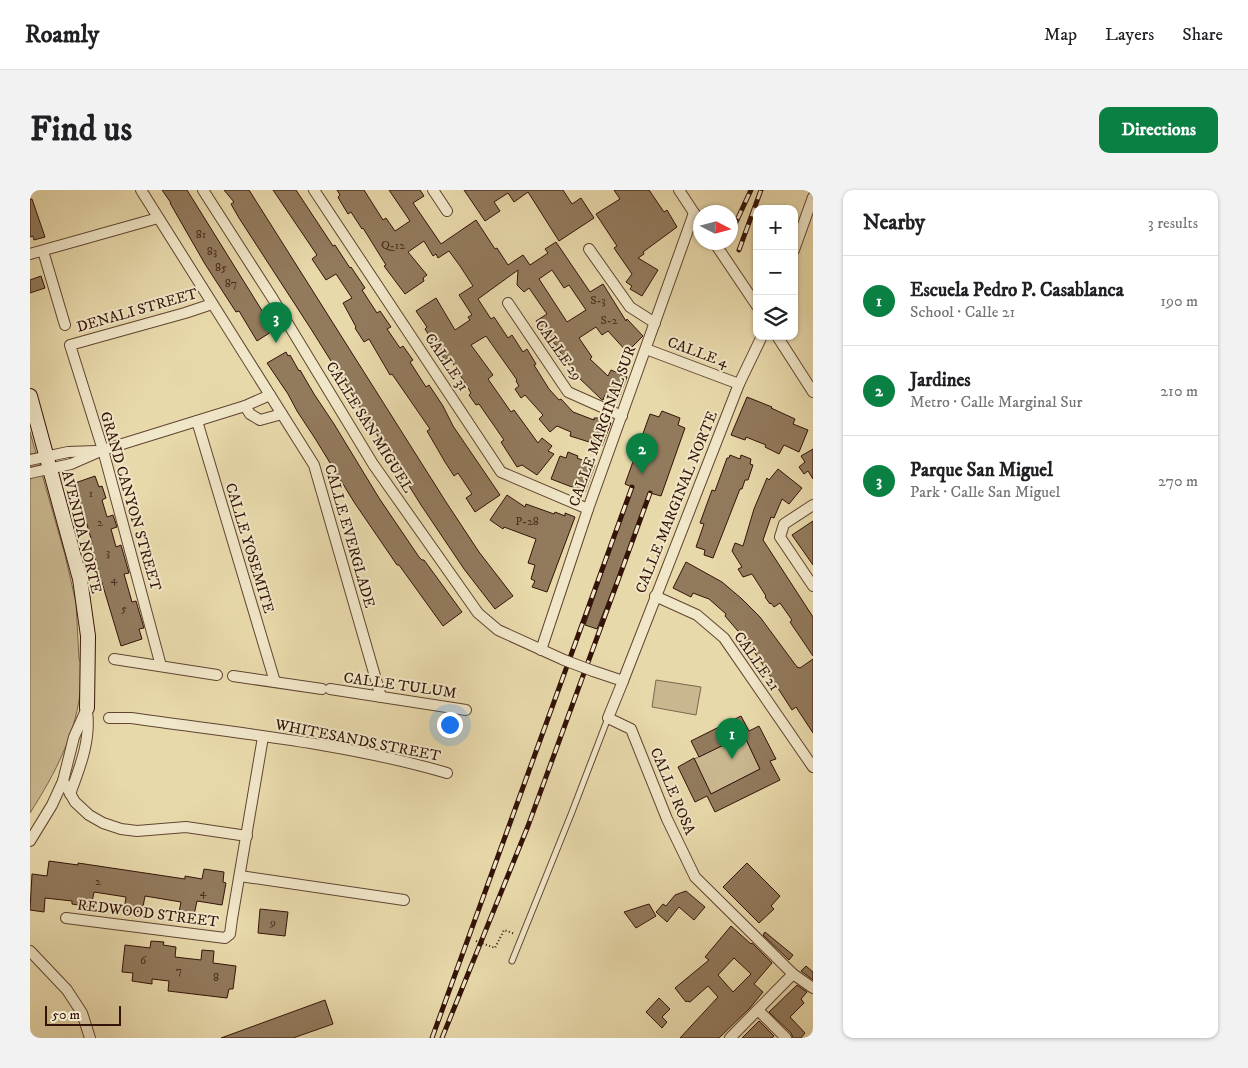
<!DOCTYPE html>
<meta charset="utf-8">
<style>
:root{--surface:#fff;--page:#f2f2f2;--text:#202124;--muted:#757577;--line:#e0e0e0;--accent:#0b8043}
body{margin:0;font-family:"IM FELL DW Pica",serif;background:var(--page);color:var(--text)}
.controls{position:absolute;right:15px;top:15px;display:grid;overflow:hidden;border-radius:10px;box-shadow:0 1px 4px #0004}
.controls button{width:45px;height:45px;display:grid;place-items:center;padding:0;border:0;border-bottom:1px solid var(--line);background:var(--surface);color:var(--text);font:25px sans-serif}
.compass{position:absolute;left:663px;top:15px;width:45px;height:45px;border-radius:50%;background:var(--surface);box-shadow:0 1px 4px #0004;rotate:96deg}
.scale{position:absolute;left:15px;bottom:12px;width:76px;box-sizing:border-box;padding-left:5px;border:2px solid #341308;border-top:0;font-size:14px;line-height:18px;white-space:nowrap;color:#341308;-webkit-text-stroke:4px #f0e6c8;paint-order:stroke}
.you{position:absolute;left:419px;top:534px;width:18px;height:18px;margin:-12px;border:4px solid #fff;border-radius:50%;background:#1a73e8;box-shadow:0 0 0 8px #1a73e833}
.badge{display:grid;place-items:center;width:32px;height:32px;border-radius:50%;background:var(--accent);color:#fff;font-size:16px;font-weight:700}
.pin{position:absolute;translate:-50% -41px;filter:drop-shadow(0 1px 2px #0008)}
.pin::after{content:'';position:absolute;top:26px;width:18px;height:15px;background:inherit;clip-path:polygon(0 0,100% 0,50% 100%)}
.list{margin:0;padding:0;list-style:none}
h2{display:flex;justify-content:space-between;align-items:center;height:65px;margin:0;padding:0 20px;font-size:21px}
h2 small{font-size:16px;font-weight:400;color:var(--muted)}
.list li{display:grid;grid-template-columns:32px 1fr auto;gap:15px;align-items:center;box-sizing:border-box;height:90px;padding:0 20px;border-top:1px solid var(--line)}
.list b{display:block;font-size:19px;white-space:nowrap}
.list p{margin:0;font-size:16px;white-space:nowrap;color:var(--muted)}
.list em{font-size:16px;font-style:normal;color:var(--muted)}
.icon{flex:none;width:28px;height:28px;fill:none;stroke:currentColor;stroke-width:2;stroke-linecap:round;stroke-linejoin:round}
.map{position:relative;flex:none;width:783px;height:848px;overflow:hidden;border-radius:10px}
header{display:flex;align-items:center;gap:30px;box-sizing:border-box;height:70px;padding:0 25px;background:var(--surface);border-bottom:1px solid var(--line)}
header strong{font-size:24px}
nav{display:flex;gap:28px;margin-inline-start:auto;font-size:18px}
.intro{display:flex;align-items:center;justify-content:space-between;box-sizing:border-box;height:120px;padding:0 30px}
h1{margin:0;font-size:35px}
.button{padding:12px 22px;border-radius:10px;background:var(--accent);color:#fff;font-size:18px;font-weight:700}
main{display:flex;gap:30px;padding:0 30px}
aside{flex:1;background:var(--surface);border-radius:10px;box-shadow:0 1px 4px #0004}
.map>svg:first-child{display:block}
.green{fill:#c9b78f;stroke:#7e654c}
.building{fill:#927a5d;stroke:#341308;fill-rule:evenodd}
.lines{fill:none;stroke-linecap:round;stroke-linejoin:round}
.lane-casing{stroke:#614431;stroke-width:7}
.street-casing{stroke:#614431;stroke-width:12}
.secondary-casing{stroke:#341308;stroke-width:16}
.path{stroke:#341308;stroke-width:2;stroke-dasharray:1 2.5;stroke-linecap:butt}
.lane{stroke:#f0e6c8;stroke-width:5}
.street{stroke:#f0e6c8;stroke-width:10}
.secondary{stroke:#f0e6c8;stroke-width:14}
.rail-casing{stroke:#341308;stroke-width:5}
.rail{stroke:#f0e6c8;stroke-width:3;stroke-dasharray:9;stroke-linecap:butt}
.street-bridge-casing{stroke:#614431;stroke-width:12;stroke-linecap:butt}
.street-bridge{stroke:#f0e6c8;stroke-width:10}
.labels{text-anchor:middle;stroke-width:4;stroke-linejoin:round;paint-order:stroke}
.number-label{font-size:12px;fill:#4c2d1d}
.street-label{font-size:15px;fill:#341308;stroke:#f0e6c8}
</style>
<header>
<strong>Roamly</strong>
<nav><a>Map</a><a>Layers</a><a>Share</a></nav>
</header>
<div class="intro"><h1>Find us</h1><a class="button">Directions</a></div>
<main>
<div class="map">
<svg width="783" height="848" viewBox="0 0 783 848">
<rect width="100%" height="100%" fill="#e8d9ab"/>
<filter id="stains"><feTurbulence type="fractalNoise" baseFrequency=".004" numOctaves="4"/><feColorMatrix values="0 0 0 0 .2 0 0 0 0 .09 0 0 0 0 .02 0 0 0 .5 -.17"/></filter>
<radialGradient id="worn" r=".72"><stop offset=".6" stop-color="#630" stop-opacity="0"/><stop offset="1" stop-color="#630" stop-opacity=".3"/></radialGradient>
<!-- green -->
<g class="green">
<path d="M0,242L35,365L46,413L49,469C54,477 52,485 51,495C47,542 25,584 0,623Z"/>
<polygon points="626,490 671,497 666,525 622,517"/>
<polygon points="714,545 730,579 681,604 664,569"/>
</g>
<!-- building -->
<g class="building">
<polygon points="132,0 157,0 244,140 227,151 209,121 206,122 175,74 140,13 141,13"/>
<polygon points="194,0 219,0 416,312 449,362 483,406 465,419 434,379 391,315 281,139 209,28 201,14 204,12"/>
<polygon points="243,0 266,0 303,56 305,55 320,78 321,77 335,98 332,100 347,123 350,121 361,137 357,139 370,158 373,156 383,170 380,172 396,197 399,195 413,216 423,236 470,305 445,322 436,308 442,304 428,283 424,286 415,272 397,241 400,239 362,184 360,185 339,149 334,152 325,138 326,137 313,113 322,108 306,84 296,90 282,69 287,65"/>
<path d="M307,0H334L353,30L356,28L365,41L380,31L359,0H390L394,6L383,13L411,54L446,30L465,59L467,58L478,75L493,65L500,75L518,63L515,59L526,52L560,102L573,94L596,131L597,129L613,146L597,162L578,141L572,145L566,137L549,148L562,167L560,169L578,186L581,180L597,187L588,210L575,205L573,210L571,209L546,185L515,140L513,142L506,131L517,124L499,98L494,102L487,95L488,80L448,109L461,129L464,127L478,148L482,145L493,162L497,159L506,174L504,175L519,199L529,210L531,209L543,222L564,230V228H569L581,233L572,256L540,246L541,242L527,236L520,242L509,229L513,225L495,205L491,208L485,199L489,196L486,191L487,190L456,146L441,155L463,185L458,189L481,222L484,220L508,253L512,248L522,256L518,261L524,264L507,285L492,275L487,277L471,252L474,250L449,214L446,215L439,205L441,203L427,180L419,167L415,170L395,139L397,137L386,121L406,108L425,140L440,130L438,127L442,125L429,105L443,96L430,76L419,61L408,68L406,64L403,66L394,51L378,62L397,85L393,88L394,91L375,104L354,76L356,75L333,38L332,39L321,22L318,24L309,9L308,7L310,5ZM522,80L534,98L539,95L556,120L537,132L509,89Z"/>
<polygon points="434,0 533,0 542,14 551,8 564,28 529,51 498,2 484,12 478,3 464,12 470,21 455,31"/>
<polygon points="584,0 619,0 634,22 637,20 647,37 613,62 614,64 608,68 628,80 612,106 600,99 602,96 596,92 602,84 584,58 587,56 566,24 590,9"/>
<polygon points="0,9 2,9 15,47 4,50 3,46 0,47"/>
<polygon points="11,86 15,98 0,103 0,90"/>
<polygon points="256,162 258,166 260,165 269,181 270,180 284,204 304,234 349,308 389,367 392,370 394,370 432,422 413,436 369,375 367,375 324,312 286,250 267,221 258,204 237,173"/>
<polygon points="717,207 742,217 741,218 765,229 763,234 778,240 769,262 754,255 749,264 735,257 736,255 716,247 715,250 701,245"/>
<polygon points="632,221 650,228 648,235 655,238 631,306 620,303 567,439 555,435 602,297 595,294 620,224 629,227"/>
<polygon points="783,259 783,289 778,281 774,284 769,277 775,272 771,266"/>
<polygon points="538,262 548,266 547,268 565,275 555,302 521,289 530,266 536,268"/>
<polygon points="700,265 710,269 711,265 721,269 720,274 723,275 718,290 715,290 712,299 710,299 683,368 674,365 675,360 666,357 674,334 670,333 682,300 685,301 697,268 699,268"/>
<polygon points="748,279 772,298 759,314 752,309 744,328 741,327 733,350 783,427 783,466 760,432 762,430 750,413 744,417 741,413 740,414 735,407 736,406 722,384 713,387 708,379 712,377 702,361 705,353 713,356 724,319 737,288 739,290"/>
<polygon points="65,286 69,297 72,296 76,308 72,310 77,327 83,325 87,337 81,339 86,357 91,355 99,383 94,384 102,412 106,411 114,438 109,439 112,449 91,456 60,353 62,352 45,293"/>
<polygon points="477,305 495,317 496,314 524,324 525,322 535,326 535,323 545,327 517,402 502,397 505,391 501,389 505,375 498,373 506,349 474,337 473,339 460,330"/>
<polygon points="783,331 783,375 762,345"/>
<polygon points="656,372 692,392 712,409 730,427 767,477 770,478 783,469 783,543 766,517 762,520 720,455 695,426 696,424 679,409 663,403 661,407 643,398"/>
<polygon points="711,526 719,541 729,536 746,569 740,571 750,590 685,622 677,606 665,612 648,577 664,568 681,604 730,579 714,545 669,567 661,551"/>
<polygon points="19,671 48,675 48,673 155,689 155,686 172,689 174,679 194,682 193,692 196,693 192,715 167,711 164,725 149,722 151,712 115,706 112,722 94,720 96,707 64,702 61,717 42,714 42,711 15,708 14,722 0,720 2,684 17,686"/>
<polygon points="717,673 750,706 741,716 744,719 729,733 693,697"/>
<polygon points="656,701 675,717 664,730 649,717 637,732 626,722 633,714 636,716 645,705"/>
<polygon points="619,714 626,726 606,738 594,722"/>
<polygon points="230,719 258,722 255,746 228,743"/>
<path d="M701,736L721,754L722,753L742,773L724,794L733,802L720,818L689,848H650L688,807L678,796L660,812L657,811L656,812L645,798L679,770L675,767ZM704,768L721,784L703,802L688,785Z"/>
<polygon points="735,742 763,765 759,770 733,745"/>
<polygon points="121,751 134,752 133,755 146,757 145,767 171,770 172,760 184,761 183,773 206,776 203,799 199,799 197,808 138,801 139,791 122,789 122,794 102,791 103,783 92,782 95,755 120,758"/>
<polygon points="776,776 783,782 783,790 771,781"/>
<polygon points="767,795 777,802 771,809 774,813 760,827 775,843 771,848 763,848 761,843 739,822"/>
<polygon points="629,808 640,819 632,827 637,832 632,838 616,822"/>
<polygon points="295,810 303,834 263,848 191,848"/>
<polygon points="729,831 744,846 742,848 712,848"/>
</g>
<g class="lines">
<defs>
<polyline id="lane" points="482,771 542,622 578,528"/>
<g id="street">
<polyline points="111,0 284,275 351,507"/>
<polyline points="173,0 243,109 343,274 448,423 468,440 534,470"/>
<polyline points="284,0 471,282 558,319"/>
<polyline points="403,0 417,21"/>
<polyline points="649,0 670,32"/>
<polyline points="684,52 727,116"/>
<polyline points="559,59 600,117 625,133"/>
<polyline points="764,60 783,7"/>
<polyline points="13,61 35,135"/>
<polyline points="0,64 128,28"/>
<polyline points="478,113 538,202 592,226"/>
<polyline points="747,146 783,202"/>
<polyline points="616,159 709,194"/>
<polyline points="215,216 220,224 230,230 252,224"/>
<polyline points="167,231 245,492"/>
<polyline points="0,270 38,262 66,261"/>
<polyline points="0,283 41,274 73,260 215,216 240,205"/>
<polyline points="783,315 754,334 750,347 783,396"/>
<polyline points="625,406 667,425 694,448 783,577"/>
<polyline points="511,460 558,319 664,23"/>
<polyline points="84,469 187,485"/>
<polyline points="131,476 73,260 40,155 155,123 182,114"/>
<polyline points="563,481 593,491 578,528 601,539 637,629 665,687 763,784 783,798"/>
<polyline points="203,486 292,499"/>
<polyline points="593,491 709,194 732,146"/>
<polyline points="300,499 436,520"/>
<path d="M79,528H101C206,543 315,553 417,583"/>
<polyline points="33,591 45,612 59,625 73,633 91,639 107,641 156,637 217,646"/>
<path d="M40,604C50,577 61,550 57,521"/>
<polyline points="0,651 22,615 33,591 44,547 57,518"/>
<polyline points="210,686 374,710"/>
<polyline points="36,728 195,748 200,744 202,729 233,547"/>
<polyline points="0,761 37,800 52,823 60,848"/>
<polyline points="728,820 756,848"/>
<polyline points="700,848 763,784"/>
</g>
<polyline id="secondary" points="0,206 50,389 58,446 57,518"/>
</defs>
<!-- lane casing -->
<use href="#lane" class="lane-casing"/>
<!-- street casing -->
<use href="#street" class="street-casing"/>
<!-- secondary casing -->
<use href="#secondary" class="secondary-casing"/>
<!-- path -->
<polyline class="path" points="446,751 465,758 474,740 485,744"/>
<!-- lane -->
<use href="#lane" class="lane"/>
<!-- street -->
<use href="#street" class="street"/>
<!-- secondary -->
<use href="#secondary" class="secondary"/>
<defs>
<g id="rail">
<polyline points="700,45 721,0"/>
<polyline points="709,60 731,0"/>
<polyline points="402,848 602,297"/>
<polyline points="412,848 498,636 620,303"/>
</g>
</defs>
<!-- rail casing -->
<use href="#rail" class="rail-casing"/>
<!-- rail -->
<use href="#rail" class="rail"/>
<defs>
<polyline id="street-bridge" points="534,470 563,481"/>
</defs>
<!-- street-bridge casing -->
<use href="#street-bridge" class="street-bridge-casing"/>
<!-- street-bridge -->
<use href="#street-bridge" class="street-bridge"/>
</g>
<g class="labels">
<!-- number labels -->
<g class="number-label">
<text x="171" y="48">81</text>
<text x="363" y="59">Q-12</text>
<text x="182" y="65">83</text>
<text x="191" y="81">85</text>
<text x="201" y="97">87</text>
<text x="568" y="114">S-3</text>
<text x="579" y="134">S-2</text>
<text x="61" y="307">1</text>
<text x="497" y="335">P-28</text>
<text x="70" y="336">2</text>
<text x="78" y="366">3</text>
<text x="84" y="393">4</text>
<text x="94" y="422">5</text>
<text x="68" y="695">2</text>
<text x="173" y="706">4</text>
<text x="243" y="736">9</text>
<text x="113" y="774">6</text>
<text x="149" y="784">7</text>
<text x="186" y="791">8</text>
</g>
<!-- street labels -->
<g class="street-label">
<text transform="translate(107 120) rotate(-16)" y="5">DENALI STREET</text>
<text transform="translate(529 160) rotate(55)" y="5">CALLE 29</text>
<text transform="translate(668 162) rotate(20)" y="5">CALLE 4</text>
<text transform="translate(417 172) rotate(56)" y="5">CALLE 31</text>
<text transform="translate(572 236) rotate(-70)" y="5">CALLE MARGINAL SUR</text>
<text transform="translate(340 237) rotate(58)" y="5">CALLE SAN MIGUEL</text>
<text transform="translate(101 311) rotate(74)" y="5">GRAND CANYON STREET</text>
<text transform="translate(646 312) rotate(-68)" y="5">CALLE MARGINAL NORTE</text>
<text transform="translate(52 342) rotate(76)" y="5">AVENIDA NORTE</text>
<text transform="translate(320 346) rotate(74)" y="5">CALLE EVERGLADE</text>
<text transform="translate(220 358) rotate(73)" y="5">CALLE YOSEMITE</text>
<text transform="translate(727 471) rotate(55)" y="5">CALLE 21</text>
<text transform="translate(370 495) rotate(8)" y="5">CALLE TULUM</text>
<text transform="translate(328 550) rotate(11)" y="5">WHITESANDS STREET</text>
<text transform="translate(643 601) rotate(67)" y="5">CALLE ROSA</text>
<text transform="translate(118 723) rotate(7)" y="5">REDWOOD STREET</text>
</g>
</g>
<rect width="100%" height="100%" filter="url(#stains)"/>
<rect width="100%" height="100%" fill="url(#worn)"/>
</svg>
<div class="controls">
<button>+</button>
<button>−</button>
<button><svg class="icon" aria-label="layers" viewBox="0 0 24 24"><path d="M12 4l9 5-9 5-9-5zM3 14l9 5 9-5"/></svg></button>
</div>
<svg class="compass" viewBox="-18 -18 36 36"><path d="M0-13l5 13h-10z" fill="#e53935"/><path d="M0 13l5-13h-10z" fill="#757577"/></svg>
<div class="scale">50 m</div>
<div class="you"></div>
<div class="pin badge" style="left:702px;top:569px">1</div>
<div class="pin badge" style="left:612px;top:284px">2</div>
<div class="pin badge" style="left:246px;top:153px">3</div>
</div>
<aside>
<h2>Nearby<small>3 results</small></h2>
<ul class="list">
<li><span class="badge">1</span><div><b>Escuela Pedro P. Casablanca</b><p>School · Calle 21</p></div><em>190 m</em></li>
<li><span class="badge">2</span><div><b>Jardines</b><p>Metro · Calle Marginal Sur</p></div><em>210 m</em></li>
<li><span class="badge">3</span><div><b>Parque San Miguel</b><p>Park · Calle San Miguel</p></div><em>270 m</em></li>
</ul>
</aside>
</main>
